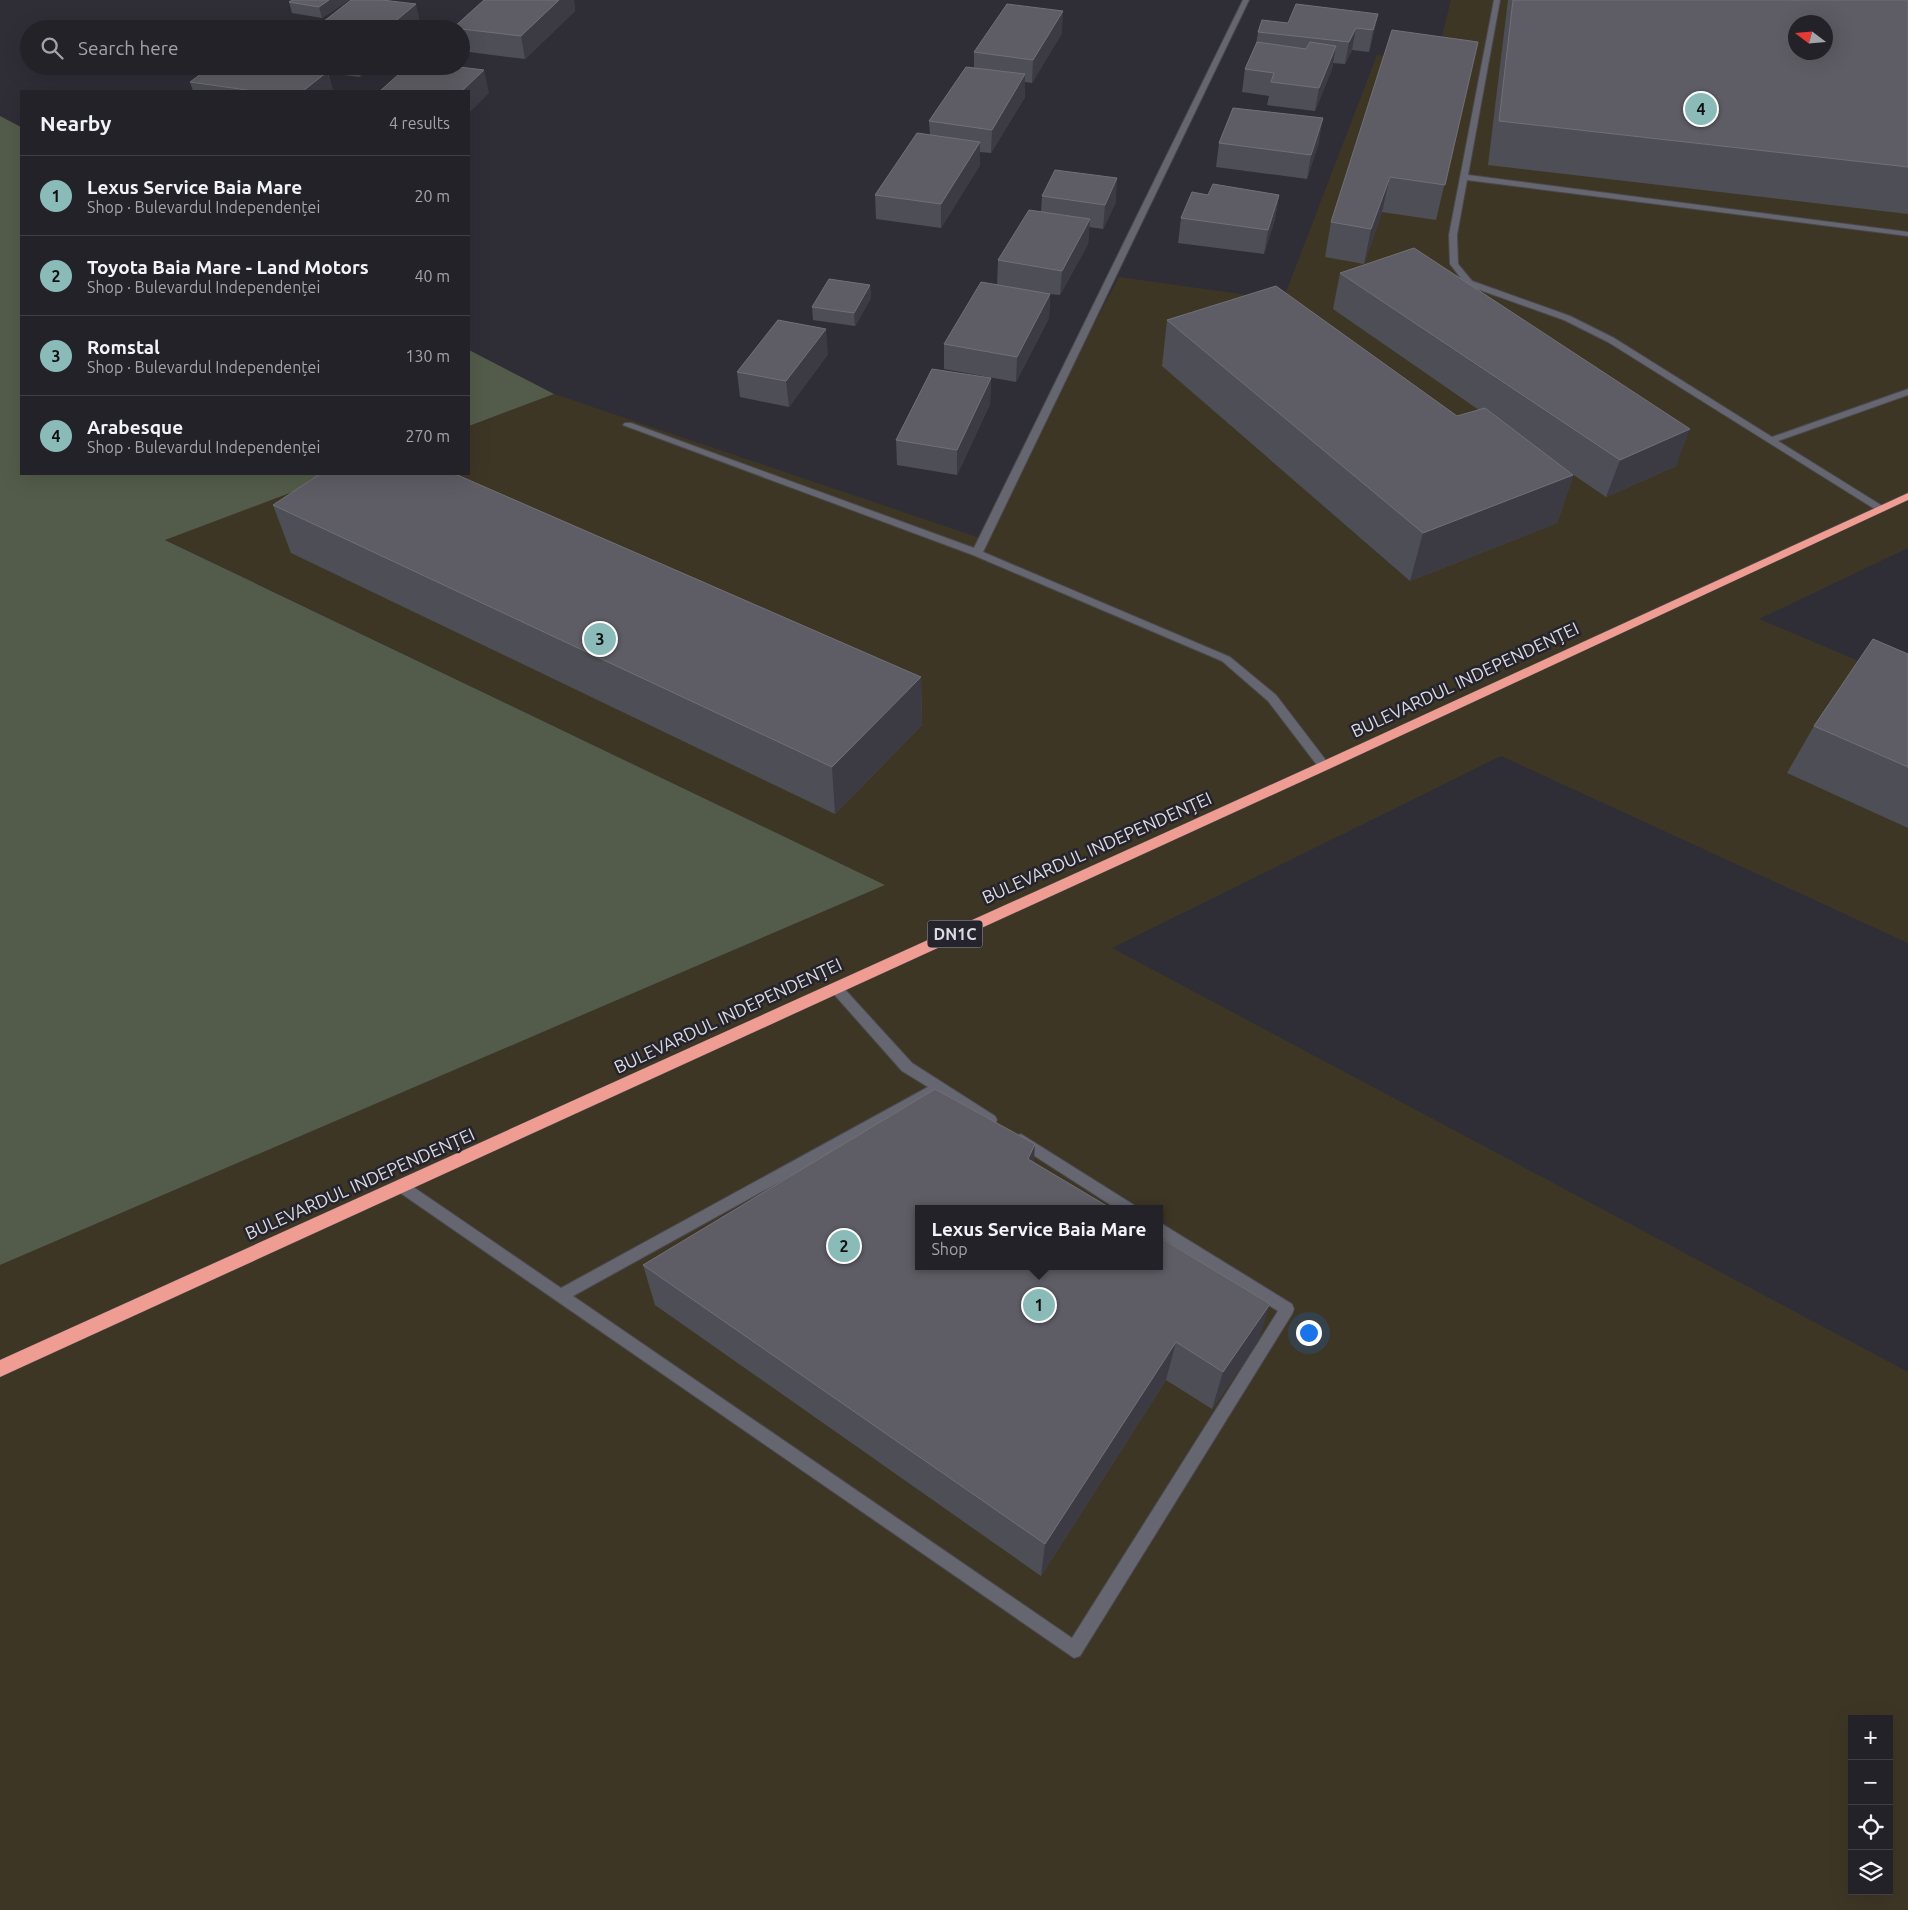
<!DOCTYPE html>
<meta charset="utf-8">
<style>
:root{--surface:#232229;--page:#2f2f35;--text:#f1f3f6;--muted:#a3a4a8;--line:#403f46;--accent:#8bbbb9}
body{margin:0;font-family:Ubuntu,sans-serif;background:var(--page);color:var(--text)}
.controls{position:absolute;right:15px;bottom:15px;display:grid;overflow:hidden;border-radius:0px;box-shadow:0 5px 20px #0002}
.controls button{width:45px;height:45px;display:grid;place-items:center;padding:0;border:0;border-bottom:1px solid var(--line);background:var(--surface);color:var(--text);font:25px sans-serif}
.compass{position:absolute;left:1788px;top:15px;width:45px;height:45px;border-radius:50%;background:var(--surface);box-shadow:0 5px 20px #0002;rotate:286deg}
.you{position:absolute;left:1308px;top:1332px;width:18px;height:18px;margin:-12px;border:4px solid #fff;border-radius:50%;background:#1a73e8;box-shadow:0 0 0 8px #1a73e833}
.badge{display:grid;place-items:center;width:32px;height:32px;border-radius:50%;background:var(--accent);color:#111;font-size:16px;font-weight:700}
.pin{position:absolute;translate:-50% -50%;border:2px solid #fff;box-shadow:0 1px 5px #0006}
.popup{position:absolute;left:915px;top:1205px;width:248px;height:65px;box-sizing:border-box;display:grid;place-content:center;border-radius:0px;background:var(--surface);filter:drop-shadow(0 1px 4px #0005);font-size:16px;white-space:nowrap;color:var(--muted)}
.popup b{font-size:19px;color:var(--text)}
.popup::after{content:'';position:absolute;left:50%;top:100%;margin-left:-10px;border:10px solid transparent;border-top-color:var(--surface)}
.list{margin:0;padding:0;list-style:none}
h2{display:flex;justify-content:space-between;align-items:center;height:65px;margin:0;padding:0 20px;font-size:21px}
h2 small{font-size:16px;font-weight:400;color:var(--muted)}
.list li{display:grid;grid-template-columns:32px 1fr auto;gap:15px;align-items:center;box-sizing:border-box;height:80px;padding:0 20px;border-top:1px solid var(--line)}
.list b{display:block;font-size:19px;white-space:nowrap}
.list p{margin:0;font-size:16px;white-space:nowrap;color:var(--muted)}
.list em{font-size:16px;font-style:normal;color:var(--muted)}
.icon{flex:none;width:28px;height:28px;fill:none;stroke:currentColor;stroke-width:2;stroke-linecap:round;stroke-linejoin:round}
.map{position:relative;flex:none;width:1908px;height:1910px;overflow:hidden}
.search{position:absolute;background:var(--surface);box-shadow:0 5px 20px #0002;left:20px;top:20px;width:450px;height:55px;display:flex;align-items:center;gap:12px;box-sizing:border-box;padding:0 18px;border-radius:28px;color:var(--muted);font-size:19px}
.panel{position:absolute;background:var(--surface);box-shadow:0 5px 20px #0002;left:20px;top:90px;width:450px;height:385px;border-radius:0px}
.map>svg:first-child{display:block}
.commercial{fill:#3e3625;fill-rule:evenodd}
.green{fill:#535c4b}
.lines{fill:none;stroke-linecap:round;stroke-linejoin:round}
.lane-casing{stroke:#4a4950;stroke-width:2}
.street-casing{stroke:#4a4950;stroke-width:2}
.highway-casing{stroke:#4a4950;stroke-width:1}
.lane{fill:#666670;fill-rule:evenodd}
.street{fill:#666670;fill-rule:evenodd}
.highway{fill:#ef9d93;fill-rule:evenodd}
.wall{fill:#4e4e56}
.shaded-wall{fill:#3c3b44}
.building{fill:#5e5d65;stroke:#717078;fill-rule:evenodd}
.labels{text-anchor:middle;stroke-width:5;stroke-linejoin:round;paint-order:stroke}
.shield{fill:#25242d;stroke:#a4a3aa;stroke-width:1}
.shield-label{font-size:16px;font-weight:bold;fill:#dadae0}
.street-label{font-size:18px;fill:#dadae0;stroke:#25242d}
</style>
<div class="map">
<svg width="1908" height="1910" viewBox="0 0 1908 1910">
<rect width="100%" height="100%" fill="#2f2e37"/>
<!-- commercial -->
<path class="commercial" d="M1451,0H1908V548L1759,619L1908,682V943L1501,756L1112,948L1908,1372V1910H0V1265L885,885L164,539L340,474H469V426L554,394L980,538L1119,277L1283,300L1377,55L1436,61ZM1796,22H1826V52H1796ZM919,1209H1159V1266H919ZM1852,1719H1889V1891H1852Z"/>
<!-- green -->
<g class="green">
<polygon points="0,116 21,127 21,474 340,474 165,540 885,885 0,1265"/>
<polygon points="469,350 554,394 469,426"/>
</g>
<g class="lines">
<defs>
<g id="lane">
<polygon points="1494,0 1500,0 1468,175 1908,232 1908,236 1467,180 1457,235 1458,264 1472,281 1570,316 1614,338 1772,437 1908,389 1908,395 1778,441 1884,507 1884,511 1878,511 1608,342 1564,320 1466,285 1450,264 1449,235"/>
<polygon points="836,983 840,984 912,1063 995,1116 997,1120 995,1124 990,1126 985,1124 939,1094 573,1296 1072,1638 1278,1311 1159,1236 1159,1222 1292,1304 1294,1309 1292,1314 1080,1656 1074,1658 396,1190 394,1186 396,1182 401,1180 406,1182 561,1288 928,1087 902,1071 832,992 830,988 832,984"/>
<polygon points="1021,1134 1134,1205 1136,1209 1117,1209 1016,1144 1014,1140 1016,1136"/>
</g>
<polygon id="street" points="1243,0 1249,0 983,552 1230,657 1276,695 1328,763 1330,766 1324,770 1320,769 1268,701 1222,661 973,555 623,425 625,423 631,423 974,548"/>
<polygon id="highway" points="1908,493 1908,500 1329,769 0,1377 0,1360 1319,763"/>
</defs>
<!-- lane casing -->
<use href="#lane" class="lane-casing"/>
<!-- street casing -->
<use href="#street" class="street-casing"/>
<!-- highway casing -->
<use href="#highway" class="highway-casing"/>
<!-- lane -->
<use href="#lane" class="lane"/>
<!-- street -->
<use href="#street" class="street"/>
<!-- highway -->
<use href="#highway" class="highway"/>
</g>
<!-- wall -->
<g class="wall">
<polygon points="292,0 349,0 322,18 292,13 289,2"/>
<polygon points="484,0 574,0 575,11 525,59 461,51 461,29 453,28"/>
<polygon points="1508,0 1908,0 1908,214 1488,165"/>
<polygon points="1378,14 1373,36 1369,52 1352,50 1345,64 1333,63 1332,69 1315,111 1267,105 1269,96 1242,92 1245,69 1256,44 1258,32 1288,23"/>
<polygon points="1062,33 1032,83 1025,82 1025,97 991,153 980,152 980,165 941,228 876,219 875,195 930,135 929,121 974,68 974,52"/>
<polygon points="1478,42 1436,220 1382,212 1364,264 1325,257 1331,222"/>
<polygon points="298,66 374,66 360,77 328,73 333,91 193,91 190,82 298,68"/>
<polygon points="1319,142 1307,179 1216,167 1219,143"/>
<polygon points="1208,195 1279,195 1275,219 1264,254 1178,243 1181,218"/>
<polygon points="1042,196 1116,202 1103,229 1089,227 1088,244 1060,295 1050,294 1049,318 1016,382 944,369 944,344 997,285 998,260 1041,212"/>
<polygon points="1340,273 1676,466 1606,497 1562,467 1573,475 1557,523 1410,581 1162,366 1167,320 1457,416 1479,410 1333,309"/>
<polygon points="870,285 871,298 855,326 813,320 812,307"/>
<polygon points="828,354 789,407 740,397 737,372"/>
<polygon points="991,378 990,404 957,475 897,465 896,440"/>
<polygon points="273,505 921,677 922,725 835,814 291,553"/>
<polygon points="1908,654 1908,828 1787,773 1814,726"/>
<polygon points="1034,1162 1258,1342 1212,1409 1166,1380 1041,1576 655,1305 643,1265"/>
</g>
<!-- shaded-wall -->
<g class="shaded-wall">
<polygon points="329,0 349,0 322,18 319,7"/>
<polygon points="559,0 574,0 575,11 525,59 521,36"/>
<polygon points="416,4 421,26 418,29 386,29"/>
<polygon points="1063,11 1062,33 1032,83 1033,60"/>
<polygon points="1378,14 1373,36 1369,52 1373,30"/>
<polygon points="1356,28 1352,50 1345,64 1349,42"/>
<polygon points="1336,46 1332,69 1315,111 1319,88"/>
<polygon points="357,66 374,66 360,77"/>
<polygon points="484,70 489,93 469,113 469,91 462,91"/>
<polygon points="327,72 333,91 303,91"/>
<polygon points="1025,74 1025,97 991,153 992,130"/>
<polygon points="1323,118 1319,142 1307,179 1311,155"/>
<polygon points="980,142 980,165 941,228 941,204"/>
<polygon points="1390,177 1382,212 1364,264 1371,229"/>
<polygon points="1117,178 1116,202 1103,229 1105,205"/>
<polygon points="1279,195 1275,219 1264,254 1268,230"/>
<polygon points="1090,219 1088,244 1060,295 1062,271"/>
<polygon points="870,285 871,298 855,326 854,313"/>
<polygon points="1050,294 1049,318 1016,382 1017,357"/>
<polygon points="826,329 828,354 789,407 786,381"/>
<polygon points="991,378 990,404 957,475 957,450"/>
<polygon points="1690,429 1676,466 1606,497 1620,460"/>
<polygon points="1573,475 1557,523 1410,581 1423,533"/>
<polygon points="921,677 922,725 835,814 832,767"/>
<polygon points="1035,1144 1032,1187 1028,1159"/>
<polygon points="1270,1304 1258,1342 1212,1409 1223,1372"/>
<polygon points="1176,1342 1166,1380 1041,1576 1045,1544"/>
</g>
<!-- building -->
<g class="building">
<polygon points="292,0 329,0 319,7 289,2"/>
<polygon points="351,0 382,0 416,4 386,29 314,29"/>
<polygon points="484,0 559,0 521,36 453,28"/>
<path d="M1513,0H1908V167L1499,121ZM1796,22H1826V52H1796Z"/>
<polygon points="1007,4 1063,11 1033,60 974,52"/>
<polygon points="1296,4 1378,14 1373,30 1356,28 1349,42 1258,32 1262,20 1288,23"/>
<polygon points="1392,30 1478,42 1445,185 1390,177 1371,229 1331,222"/>
<polygon points="1257,42 1306,49 1310,42 1336,46 1319,88 1271,82 1274,73 1245,69"/>
<polygon points="212,66 286,66 327,72 303,91 254,91 190,82"/>
<polygon points="408,66 451,66 484,70 462,91 380,91"/>
<polygon points="966,67 1025,74 992,130 929,121"/>
<polygon points="1233,108 1323,118 1311,155 1219,143"/>
<polygon points="917,133 980,142 941,204 875,195"/>
<polygon points="1055,170 1117,178 1105,205 1042,196"/>
<polygon points="1213,184 1279,195 1268,230 1181,218 1192,192 1208,195"/>
<polygon points="1029,210 1090,219 1062,271 998,260"/>
<polygon points="1414,248 1690,429 1620,460 1340,273"/>
<polygon points="829,279 870,285 854,313 812,307"/>
<polygon points="981,282 1050,294 1017,357 944,344"/>
<polygon points="1276,286 1457,416 1485,408 1573,475 1423,533 1167,320"/>
<polygon points="778,320 826,329 786,381 737,372"/>
<polygon points="932,369 991,378 957,450 896,440"/>
<polygon points="320,474 455,474 921,677 832,767 273,505"/>
<polygon points="1873,639 1908,654 1908,767 1814,726"/>
<polygon points="935,1089 1035,1144 1028,1159 1112,1209 919,1209 919,1266 1159,1266 1159,1237 1270,1304 1223,1372 1176,1342 1045,1544 643,1265"/>
</g>
<g class="labels">
<!-- shield labels -->
<rect class="shield" x="927.5" y="920.5" width="55" height="27" rx="4"/>
<g class="shield-label">
<text x="955" y="940">DN1C</text>
</g>
<!-- street labels -->
<g class="street-label">
<text transform="translate(1465 680) rotate(-25)" y="6">BULEVARDUL INDEPENDENȚEI</text>
<text transform="translate(1097 848) rotate(-24)" y="6">BULEVARDUL INDEPENDENȚEI</text>
<text transform="translate(728 1016) rotate(-25)" y="6">BULEVARDUL INDEPENDENȚEI</text>
<text transform="translate(360 1184) rotate(-24)" y="6">BULEVARDUL INDEPENDENȚEI</text>
</g>
</g>
</svg>
<div class="controls">
<button>+</button>
<button>−</button>
<button><svg class="icon" aria-label="locate" viewBox="0 0 24 24"><circle cx="12" cy="12" r="6"/><path d="M12 2v4M12 18v4M2 12h4M18 12h4"/></svg></button>
<button><svg class="icon" aria-label="layers" viewBox="0 0 24 24"><path d="M12 4l9 5-9 5-9-5zM3 14l9 5 9-5"/></svg></button>
</div>
<svg class="compass" viewBox="-18 -18 36 36"><path d="M0-13l5 13h-10z" fill="#e53935"/><path d="M0 13l5-13h-10z" fill="#a3a4a8"/></svg>
<div class="you"></div>
<div class="pin badge" style="left:1039px;top:1305px">1</div>
<div class="popup"><b>Lexus Service Baia Mare</b>Shop</div>
<div class="pin badge" style="left:844px;top:1246px">2</div>
<div class="pin badge" style="left:600px;top:639px">3</div>
<div class="pin badge" style="left:1701px;top:109px">4</div>
<div class="search"><svg class="icon" aria-label="search" viewBox="0 0 24 24"><circle cx="10" cy="10" r="6"/><path d="M15 15l6 6"/></svg>Search here</div>
<section class="panel">
<h2>Nearby<small>4 results</small></h2>
<ul class="list">
<li><span class="badge">1</span><div><b>Lexus Service Baia Mare</b><p>Shop · Bulevardul Independenței</p></div><em>20 m</em></li>
<li><span class="badge">2</span><div><b>Toyota Baia Mare - Land Motors</b><p>Shop · Bulevardul Independenței</p></div><em>40 m</em></li>
<li><span class="badge">3</span><div><b>Romstal</b><p>Shop · Bulevardul Independenței</p></div><em>130 m</em></li>
<li><span class="badge">4</span><div><b>Arabesque</b><p>Shop · Bulevardul Independenței</p></div><em>270 m</em></li>
</ul>
</section>
</div>
